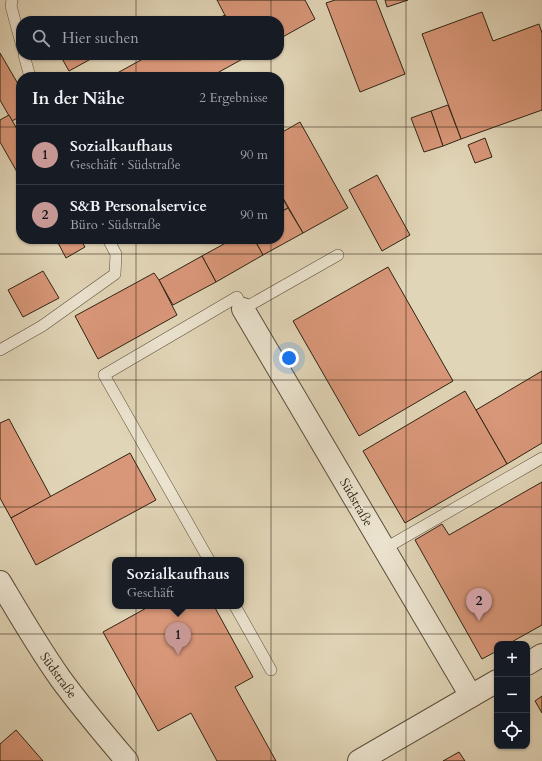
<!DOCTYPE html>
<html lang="de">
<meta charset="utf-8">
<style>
:root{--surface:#171b24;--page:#242831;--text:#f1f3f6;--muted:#9ea1a6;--line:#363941;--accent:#c59692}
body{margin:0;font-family:Cardo,serif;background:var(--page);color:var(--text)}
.controls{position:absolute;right:12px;bottom:12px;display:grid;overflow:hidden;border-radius:8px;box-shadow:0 1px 3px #0004}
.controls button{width:36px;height:36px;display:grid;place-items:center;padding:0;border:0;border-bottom:1px solid var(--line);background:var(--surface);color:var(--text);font:20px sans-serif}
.you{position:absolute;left:289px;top:358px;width:14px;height:14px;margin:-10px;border:3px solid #fff;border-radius:50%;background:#1a73e8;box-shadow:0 0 0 6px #1a73e833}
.badge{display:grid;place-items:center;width:26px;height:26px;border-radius:50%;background:var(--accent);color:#111;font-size:13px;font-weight:700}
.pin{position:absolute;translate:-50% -33px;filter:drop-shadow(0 1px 2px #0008)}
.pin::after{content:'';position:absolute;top:21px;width:14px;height:12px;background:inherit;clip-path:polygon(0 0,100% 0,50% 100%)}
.popup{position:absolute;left:112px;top:557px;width:132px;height:52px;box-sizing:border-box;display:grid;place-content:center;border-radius:8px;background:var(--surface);filter:drop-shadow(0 1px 3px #0005);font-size:13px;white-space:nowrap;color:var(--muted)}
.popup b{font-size:15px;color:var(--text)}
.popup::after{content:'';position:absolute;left:50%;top:100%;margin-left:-8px;border:8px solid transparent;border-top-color:var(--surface)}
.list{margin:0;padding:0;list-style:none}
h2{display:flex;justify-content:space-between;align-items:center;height:52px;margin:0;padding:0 16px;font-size:17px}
h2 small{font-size:13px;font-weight:400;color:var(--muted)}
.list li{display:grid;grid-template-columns:26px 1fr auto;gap:12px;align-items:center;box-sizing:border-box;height:60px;padding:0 16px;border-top:1px solid var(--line)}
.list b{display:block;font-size:15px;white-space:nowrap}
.list p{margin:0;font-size:13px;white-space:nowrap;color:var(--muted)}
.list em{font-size:13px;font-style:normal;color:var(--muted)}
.icon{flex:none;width:22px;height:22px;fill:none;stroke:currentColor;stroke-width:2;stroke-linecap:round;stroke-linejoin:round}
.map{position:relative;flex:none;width:542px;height:761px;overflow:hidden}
.search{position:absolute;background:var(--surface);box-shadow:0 1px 3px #0004;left:16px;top:16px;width:268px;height:44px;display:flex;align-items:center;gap:10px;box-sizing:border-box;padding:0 14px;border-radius:16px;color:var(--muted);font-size:15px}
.panel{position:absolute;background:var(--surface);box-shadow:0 1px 3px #0004;left:16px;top:72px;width:268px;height:172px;border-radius:16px}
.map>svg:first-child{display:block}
.building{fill:#d99779;stroke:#2e2313}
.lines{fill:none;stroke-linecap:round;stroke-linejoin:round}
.service-casing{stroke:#5b503c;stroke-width:12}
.minor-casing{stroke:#5b503c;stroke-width:24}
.service{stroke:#ece4d0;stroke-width:11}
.minor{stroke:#ece4d0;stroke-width:22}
.grid{fill:none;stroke:#2e2313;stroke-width:1;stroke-opacity:0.55}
.labels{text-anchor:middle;stroke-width:4;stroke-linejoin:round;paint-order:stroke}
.street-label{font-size:13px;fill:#2e2313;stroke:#ece4d0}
</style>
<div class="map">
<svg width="542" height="761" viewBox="0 0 542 761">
<rect width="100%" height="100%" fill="#e1d5b7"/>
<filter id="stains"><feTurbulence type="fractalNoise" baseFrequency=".005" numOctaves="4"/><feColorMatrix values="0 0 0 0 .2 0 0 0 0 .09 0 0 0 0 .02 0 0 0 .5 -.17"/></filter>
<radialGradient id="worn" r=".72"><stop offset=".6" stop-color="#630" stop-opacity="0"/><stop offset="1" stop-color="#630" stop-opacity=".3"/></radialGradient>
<!-- building -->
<g class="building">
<polygon points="217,0 305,0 315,19 279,39 279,21 228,21"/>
<polygon points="335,0 376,0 405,74 360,92 326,3"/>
<polygon points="385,0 408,0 387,7"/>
<polygon points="482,12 493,41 539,24 542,33 542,110 461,139 422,34"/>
<polygon points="225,15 228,21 213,21"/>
<polygon points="0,53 21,89 21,116 12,121 0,100"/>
<polygon points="60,55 98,55 69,71"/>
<polygon points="150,55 247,55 248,56 210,77 110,77"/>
<polygon points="448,105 461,139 443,146 431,111"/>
<polygon points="431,111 443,146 424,152 411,118"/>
<polygon points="9,115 21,136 21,179 0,142 0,120"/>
<polygon points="300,122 348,208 303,233 279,191 279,134"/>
<polygon points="485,138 492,157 475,163 468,145"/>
<polygon points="377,175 410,235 382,251 349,190"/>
<polygon points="279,191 288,208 279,213"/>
<polygon points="288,208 303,233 263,255 254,239 279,239 279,213"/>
<polygon points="56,239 80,239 85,247 66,258"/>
<polygon points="233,239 254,239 263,255 216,282 202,256"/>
<polygon points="202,256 216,282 173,305 159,280"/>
<polygon points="388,267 453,381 359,436 293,321"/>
<polygon points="43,271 59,298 23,317 8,290"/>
<polygon points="154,273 159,280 177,315 98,359 75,316"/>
<polygon points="542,371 542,443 507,464 476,410"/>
<polygon points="465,391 507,464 405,523 363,451"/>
<polygon points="9,419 51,497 11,518 0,498 0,423"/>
<polygon points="130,453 156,500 36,565 11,518"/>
<polygon points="542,482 542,625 508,644 497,644 497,651 482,659 415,540 442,524 449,535"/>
<polygon points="150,606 214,606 253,677 235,687 276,761 217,761 191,713 158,731 103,632"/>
<polygon points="542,696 542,713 535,701"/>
<polygon points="16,730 43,761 0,761 0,744"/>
<polygon points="459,752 465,761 443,761"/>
</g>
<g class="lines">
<defs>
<g id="service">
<polyline points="12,0 11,6 21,43"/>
<polyline points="24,55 30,77"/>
<polyline points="0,350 42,326 115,274 116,254 108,239"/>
<polyline points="384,549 542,458"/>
<polyline points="209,560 104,375 237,297 243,309 338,255"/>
<polyline points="235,606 271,670"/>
</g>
<g id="minor">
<polyline points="243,309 471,696"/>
<path d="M0,582C19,614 38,647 60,678C81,707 104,734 127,761"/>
<polyline points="527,664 542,655"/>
<polyline points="359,761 497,681"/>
</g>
</defs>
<!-- service casing -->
<use href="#service" class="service-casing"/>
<!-- minor casing -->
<use href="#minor" class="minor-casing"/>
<!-- service -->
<use href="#service" class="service"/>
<!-- minor -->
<use href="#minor" class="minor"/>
</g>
<!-- grid -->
<path class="grid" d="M136,0V21M271,0V21M406,0V761M136,55V77M271,55V77M0,127H21M279,127H542M136,239V761M271,239V761M0,254H542M0,380H542M0,507H542M0,634H542"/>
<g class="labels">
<!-- street labels -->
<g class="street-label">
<text transform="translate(357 502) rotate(60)" y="5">Südstraße</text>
<text transform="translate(59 675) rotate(54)" y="5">Südstraße</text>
</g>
</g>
<rect width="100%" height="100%" filter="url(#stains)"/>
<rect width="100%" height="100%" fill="url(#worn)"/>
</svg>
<div class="controls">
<button>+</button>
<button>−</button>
<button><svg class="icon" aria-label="locate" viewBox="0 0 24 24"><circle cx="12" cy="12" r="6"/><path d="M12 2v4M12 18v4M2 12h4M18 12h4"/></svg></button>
</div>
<div class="you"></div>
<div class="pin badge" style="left:178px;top:655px">1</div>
<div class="popup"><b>Sozialkaufhaus</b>Geschäft</div>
<div class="pin badge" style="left:479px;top:621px">2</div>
<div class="search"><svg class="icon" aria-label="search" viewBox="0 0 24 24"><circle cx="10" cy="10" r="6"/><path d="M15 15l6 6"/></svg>Hier suchen</div>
<section class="panel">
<h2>In der Nähe<small>2 Ergebnisse</small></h2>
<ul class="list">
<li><span class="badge">1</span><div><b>Sozialkaufhaus</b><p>Geschäft · Südstraße</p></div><em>90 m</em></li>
<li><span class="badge">2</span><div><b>S&amp;B Personalservice</b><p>Büro · Südstraße</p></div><em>90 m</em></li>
</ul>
</section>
</div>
